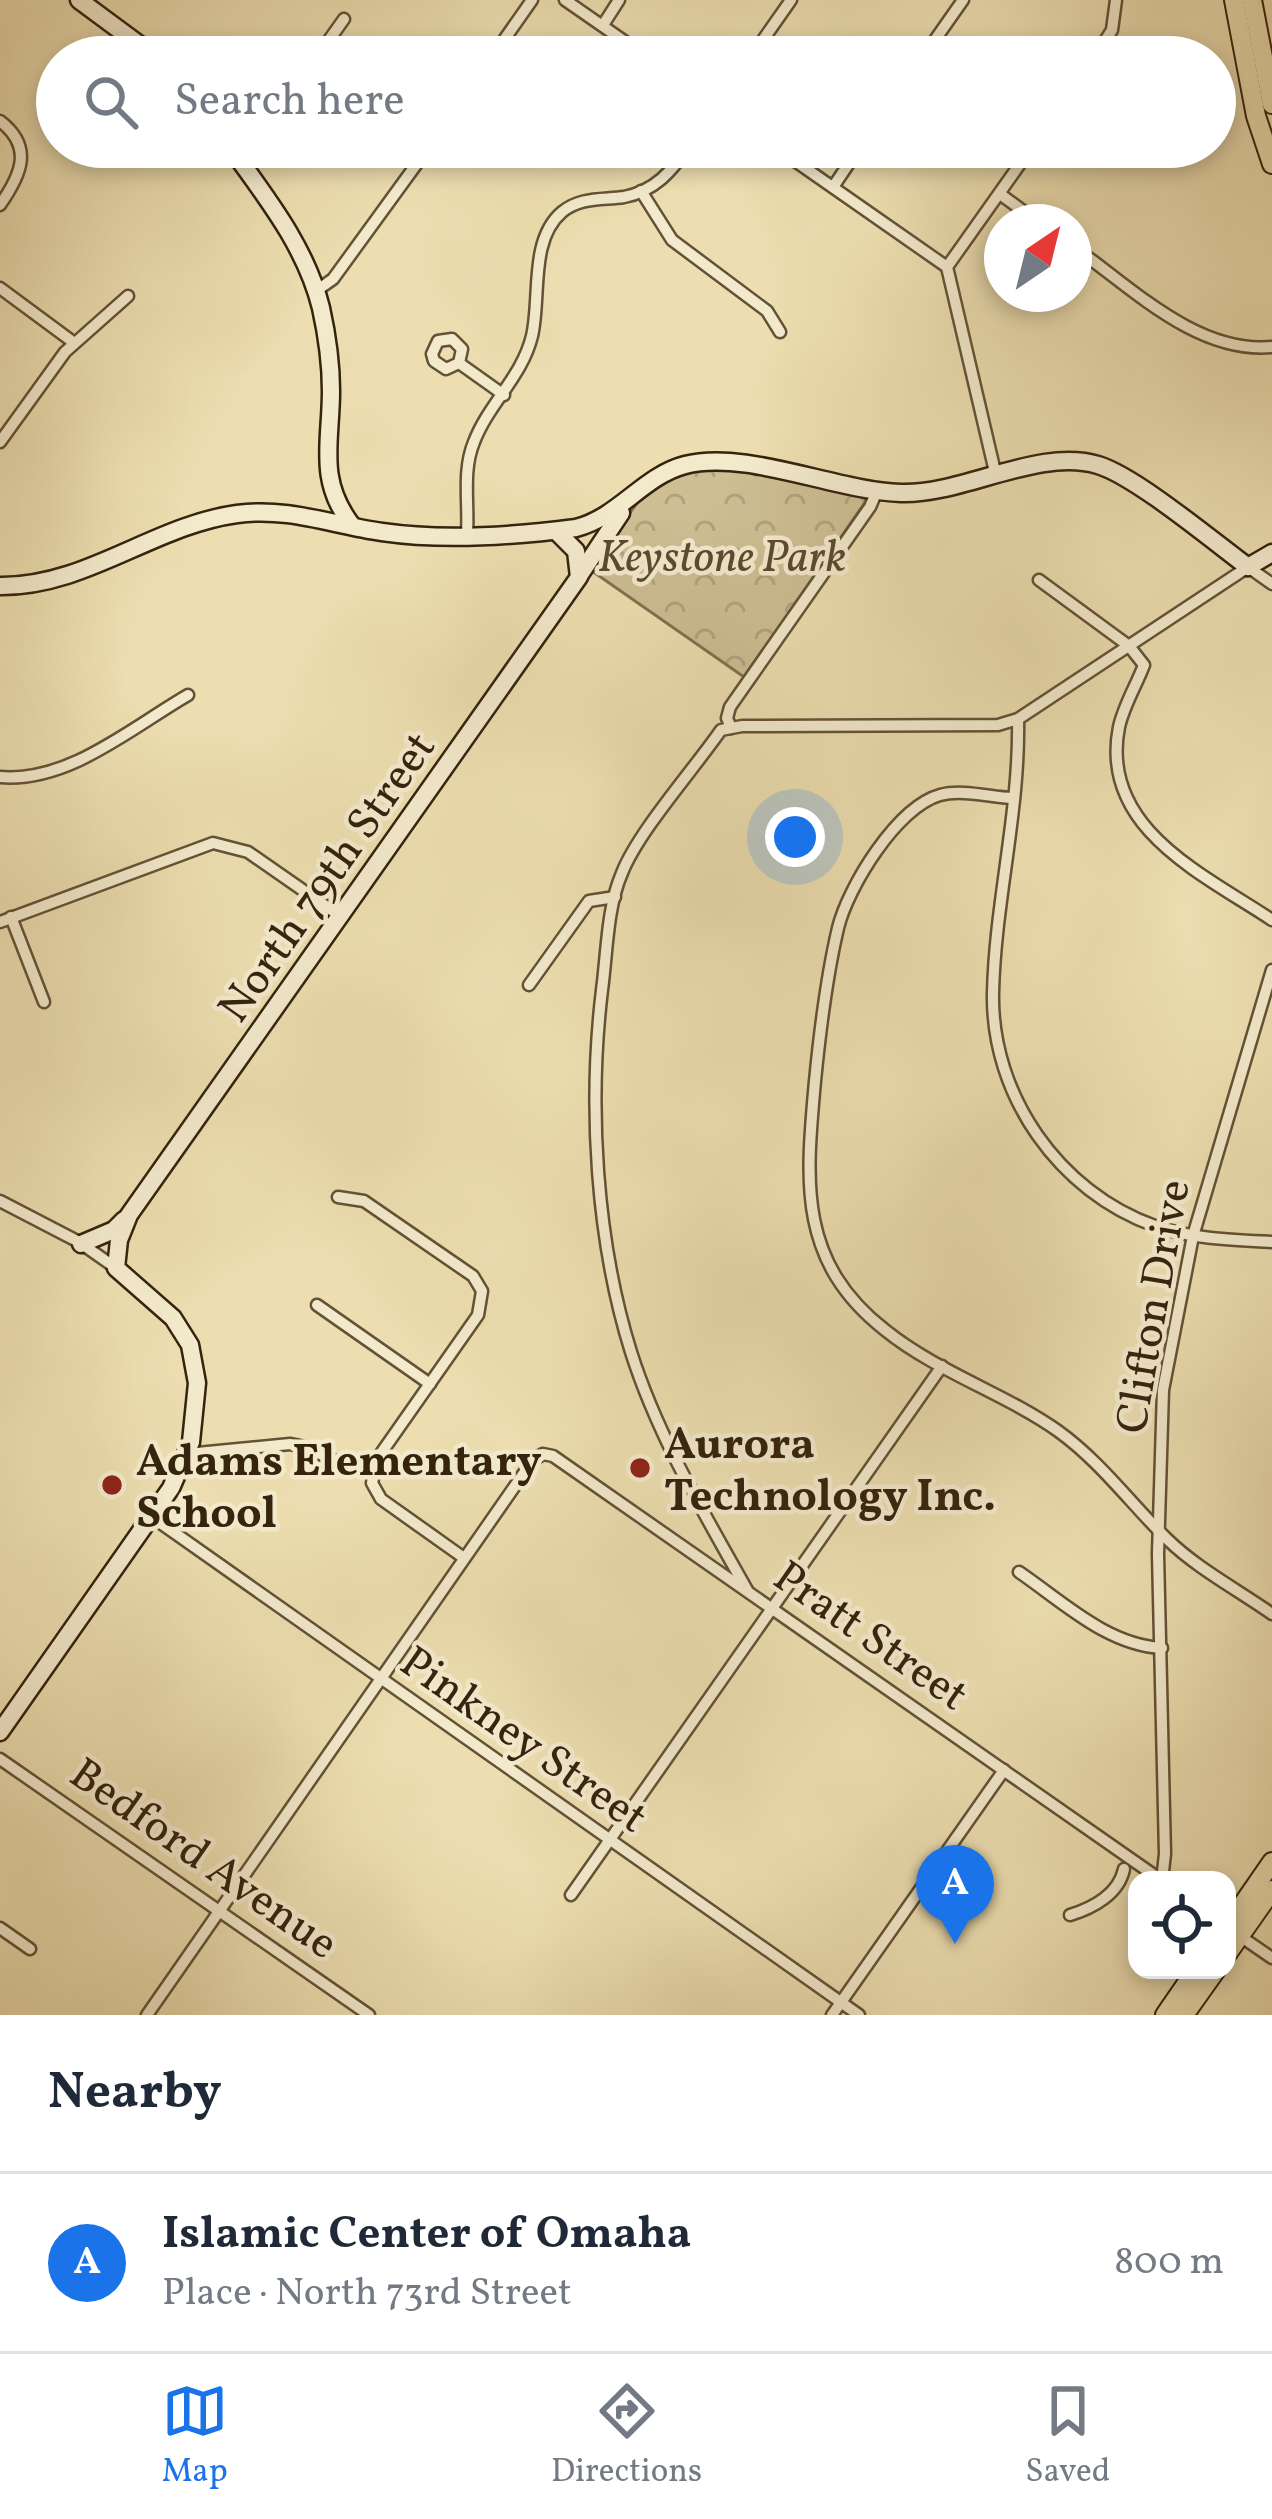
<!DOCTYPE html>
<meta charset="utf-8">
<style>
:root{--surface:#fff;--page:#f6f6f7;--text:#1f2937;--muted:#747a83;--line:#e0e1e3;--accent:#1a73e8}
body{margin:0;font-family:Vollkorn,serif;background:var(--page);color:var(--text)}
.controls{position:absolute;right:36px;bottom:36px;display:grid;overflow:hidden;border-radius:24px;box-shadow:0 6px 18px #0003}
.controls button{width:108px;height:108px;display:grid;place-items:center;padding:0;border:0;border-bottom:3px solid var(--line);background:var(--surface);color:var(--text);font:60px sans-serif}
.compass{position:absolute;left:984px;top:204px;width:108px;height:108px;border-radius:50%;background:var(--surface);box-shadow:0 6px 18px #0003;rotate:35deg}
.you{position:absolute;left:795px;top:837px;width:42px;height:42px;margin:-30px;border:9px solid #fff;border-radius:50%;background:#1a73e8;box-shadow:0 0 0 18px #1a73e833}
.badge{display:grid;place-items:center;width:78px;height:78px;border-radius:50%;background:var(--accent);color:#fff;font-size:39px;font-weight:700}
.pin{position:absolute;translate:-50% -99px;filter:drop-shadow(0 3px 6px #0008)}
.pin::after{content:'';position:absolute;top:63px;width:42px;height:36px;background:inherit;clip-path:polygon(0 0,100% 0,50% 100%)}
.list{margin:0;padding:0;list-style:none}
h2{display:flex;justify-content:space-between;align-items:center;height:156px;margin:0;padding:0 48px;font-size:51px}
h2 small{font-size:39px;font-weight:400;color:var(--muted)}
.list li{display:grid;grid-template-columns:78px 1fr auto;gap:36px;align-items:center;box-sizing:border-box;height:180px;padding:0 48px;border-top:3px solid var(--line)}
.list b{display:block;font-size:45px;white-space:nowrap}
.list p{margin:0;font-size:39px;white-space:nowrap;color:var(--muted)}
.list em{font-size:39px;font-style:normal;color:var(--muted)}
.icon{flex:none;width:66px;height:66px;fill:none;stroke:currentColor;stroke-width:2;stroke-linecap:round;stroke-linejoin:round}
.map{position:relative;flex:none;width:1272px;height:2015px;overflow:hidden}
.search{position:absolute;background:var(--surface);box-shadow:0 6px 18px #0003;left:36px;right:36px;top:36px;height:132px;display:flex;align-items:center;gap:30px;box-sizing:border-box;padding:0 42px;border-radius:66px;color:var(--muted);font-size:45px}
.sheet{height:336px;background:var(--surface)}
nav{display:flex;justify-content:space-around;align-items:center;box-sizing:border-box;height:168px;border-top:3px solid var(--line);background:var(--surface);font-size:33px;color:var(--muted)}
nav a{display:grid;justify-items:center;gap:6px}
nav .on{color:var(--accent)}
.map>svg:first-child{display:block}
.park{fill:url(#park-crowns);stroke:#817051;stroke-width:3}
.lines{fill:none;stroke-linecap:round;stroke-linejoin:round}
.street-casing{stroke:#635236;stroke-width:15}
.secondary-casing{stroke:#35230e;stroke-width:21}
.primary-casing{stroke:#35230e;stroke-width:22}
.street{stroke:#f3eacc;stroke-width:10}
.secondary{stroke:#f3eacc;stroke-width:16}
.primary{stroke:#ecdeb0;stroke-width:18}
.poi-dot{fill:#8f2418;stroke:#f3eacc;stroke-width:4.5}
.labels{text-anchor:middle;stroke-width:9;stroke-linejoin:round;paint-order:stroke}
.park-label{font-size:45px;font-style:italic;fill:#5b4a30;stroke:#f3eacc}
.street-label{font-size:45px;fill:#35230e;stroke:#f3eacc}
.poi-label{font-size:45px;font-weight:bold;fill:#35230e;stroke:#f3eacc;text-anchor:start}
</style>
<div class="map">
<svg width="1272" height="2015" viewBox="0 0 1272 2015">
<defs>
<pattern id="park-crowns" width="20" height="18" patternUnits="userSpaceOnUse" patternTransform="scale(3)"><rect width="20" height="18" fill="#cdbe94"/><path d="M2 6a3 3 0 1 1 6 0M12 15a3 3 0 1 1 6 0" fill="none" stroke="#b1a37e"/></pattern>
</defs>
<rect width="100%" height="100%" fill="#ecdeb0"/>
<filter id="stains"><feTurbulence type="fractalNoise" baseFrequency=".00167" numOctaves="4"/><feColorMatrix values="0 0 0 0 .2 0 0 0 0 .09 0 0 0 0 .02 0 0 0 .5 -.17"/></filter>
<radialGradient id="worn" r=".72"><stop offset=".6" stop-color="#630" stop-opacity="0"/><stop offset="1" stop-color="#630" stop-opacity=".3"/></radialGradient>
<!-- park -->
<polygon class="park" points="743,468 863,495 866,501 744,677 589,569 645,492 683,470"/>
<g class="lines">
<defs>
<g id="street">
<polyline points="565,0 647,57"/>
<polyline points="603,25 619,0"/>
<polyline points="317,57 344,19"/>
<polyline points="492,57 532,0"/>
<polyline points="751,57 791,0"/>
<polyline points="923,57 963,0"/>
<polyline points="1095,57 1112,30 1116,0"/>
<path d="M0,121C34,147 21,175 0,205"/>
<polyline points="775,147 947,267"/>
<polyline points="833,187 860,147"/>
<polyline points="641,191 672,240 767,311 780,332"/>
<polyline points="1000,194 1038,222"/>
<path d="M1074,247C1132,288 1197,354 1272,347"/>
<polyline points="0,288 73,342"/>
<polyline points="316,291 333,279 429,147"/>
<polyline points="459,363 446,369 434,361 432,354 438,341 452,339 462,349 459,363 504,395"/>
<polyline points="0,442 65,352 128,296"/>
<polyline points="996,476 947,267 1032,147"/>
<path d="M467,534C469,503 462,471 474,442C489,403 522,377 532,336C541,298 529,240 562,212C580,197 602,200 624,197C655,191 672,171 688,147"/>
<path d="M1039,580L1129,646L1144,665C1136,686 1124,705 1119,727C1099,828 1203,874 1272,920"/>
<path d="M1018,719C1020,811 995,902 993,993C991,1095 1059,1192 1155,1226C1193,1239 1232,1240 1272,1242"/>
<polyline points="731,728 727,718 730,707 870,507 877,491"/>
<path d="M0,777C68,783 131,728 188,695"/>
<path d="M1012,798C990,797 962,789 940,795C897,807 848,887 838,928C826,979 820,1030 815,1081C806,1181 797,1261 885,1330C937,1372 1004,1393 1058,1431C1101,1462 1131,1504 1168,1540C1198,1569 1238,1590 1272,1614"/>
<polyline points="11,917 44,1002"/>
<polyline points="0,922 213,843 248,852 340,916"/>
<polyline points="529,985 589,901 615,897"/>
<polyline points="338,1197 364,1201 473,1276 482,1291 478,1315 377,1459 372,1483 381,1499 464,1558"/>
<polyline points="0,1201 79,1242 116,1268"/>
<polyline points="317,1305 430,1384"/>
<path d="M187,1454L290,1444C320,1448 335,1468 373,1471"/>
<polyline points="152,1517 859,2015"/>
<path d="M1019,1572C1063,1602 1107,1645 1162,1648"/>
<path d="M747,1590C704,1513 658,1437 631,1352C596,1240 588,1106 602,990C607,953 607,907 622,873C638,832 694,769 721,730L742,726L998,725L1018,719L1248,567L1272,584"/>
<polyline points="0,1759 369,2015"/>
<polyline points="1162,1880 1165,1854 1158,1554 1163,1390 1193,1236 1272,970"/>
<polyline points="571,1895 942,1366"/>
<path d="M1070,1915C1093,1908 1119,1894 1124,1869"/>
<polyline points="0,1928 30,1949"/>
<polyline points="1240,1936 1272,1958"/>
<polyline points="147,2015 533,1460 543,1454 553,1456 1161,1880"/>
<polyline points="832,2015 1004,1770"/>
</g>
<g id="secondary">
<polyline points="79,0 156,57"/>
<path d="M230,147C266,197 306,247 321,308C327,335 331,363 331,391C331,442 317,479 351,524"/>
<polyline points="579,576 621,513"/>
<path d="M0,586C86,587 154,525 237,514C289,507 332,525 382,532C444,541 515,536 576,528C619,517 643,476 685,465C745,449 836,491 901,493C963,495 1039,447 1098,465C1135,476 1213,541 1248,567L1272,553"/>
<polyline points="81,1244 114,1230 124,1220"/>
<polyline points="0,1732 171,1488 191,1442 197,1383 190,1345 173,1318 116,1268 119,1240 129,1215 579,577 576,551 556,531"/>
</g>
<g id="primary">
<polyline points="1234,0 1256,116 1272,164"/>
<polyline points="1252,0 1272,104"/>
<polyline points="1227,1927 1272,1862"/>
<polyline points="1227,1954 1272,1890"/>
<polyline points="1165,2015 1196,1970"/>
<polyline points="1184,2015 1216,1970"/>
</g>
</defs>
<!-- street casing -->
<use href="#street" class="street-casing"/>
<!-- secondary casing -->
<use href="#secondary" class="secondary-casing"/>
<!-- primary casing -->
<use href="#primary" class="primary-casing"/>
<!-- street -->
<use href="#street" class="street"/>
<!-- secondary -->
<use href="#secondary" class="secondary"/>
<!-- primary -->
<use href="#primary" class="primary"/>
</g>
<!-- markers -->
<g class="poi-dot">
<circle cx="640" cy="1468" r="12"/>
<circle cx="112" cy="1485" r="12"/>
</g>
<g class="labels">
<!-- park labels -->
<g class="park-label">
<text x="722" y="571">Keystone Park</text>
</g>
<!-- street labels -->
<g class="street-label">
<text transform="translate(325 876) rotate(-55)" y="16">North 79th Street</text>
<text transform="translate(1151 1306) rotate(-80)" y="16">Clifton Drive</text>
<text transform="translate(872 1634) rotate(35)" y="16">Pratt Street</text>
<text transform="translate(525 1738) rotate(35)" y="16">Pinkney Street</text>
<text transform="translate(205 1857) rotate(35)" y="16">Bedford Avenue</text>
</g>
<!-- poi labels -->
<g class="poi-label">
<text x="664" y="1458">Aurora<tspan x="664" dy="52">Technology Inc.</tspan></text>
<text x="136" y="1475">Adams Elementary<tspan x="136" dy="52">School</tspan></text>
</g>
</g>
<rect width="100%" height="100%" filter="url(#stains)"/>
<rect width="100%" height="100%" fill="url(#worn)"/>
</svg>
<div class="controls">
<button><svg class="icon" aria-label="locate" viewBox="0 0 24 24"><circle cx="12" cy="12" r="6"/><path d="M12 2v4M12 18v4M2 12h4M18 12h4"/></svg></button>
</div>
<svg class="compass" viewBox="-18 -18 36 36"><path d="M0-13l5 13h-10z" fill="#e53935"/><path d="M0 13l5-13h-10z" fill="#747a83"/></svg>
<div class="you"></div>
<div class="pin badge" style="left:955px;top:1944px">A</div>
<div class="search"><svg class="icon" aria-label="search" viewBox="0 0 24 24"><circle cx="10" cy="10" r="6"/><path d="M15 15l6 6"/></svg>Search here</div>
</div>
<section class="sheet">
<h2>Nearby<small></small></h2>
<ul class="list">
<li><span class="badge">A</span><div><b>Islamic Center of Omaha</b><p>Place · North 73rd Street</p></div><em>800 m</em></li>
</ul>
</section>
<nav>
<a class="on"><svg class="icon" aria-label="map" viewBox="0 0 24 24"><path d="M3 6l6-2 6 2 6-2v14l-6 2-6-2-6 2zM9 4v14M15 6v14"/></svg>Map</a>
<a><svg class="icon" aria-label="directions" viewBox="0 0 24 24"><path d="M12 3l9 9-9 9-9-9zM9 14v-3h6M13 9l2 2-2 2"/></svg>Directions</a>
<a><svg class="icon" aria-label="saved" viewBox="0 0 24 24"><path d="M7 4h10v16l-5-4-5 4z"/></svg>Saved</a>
</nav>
